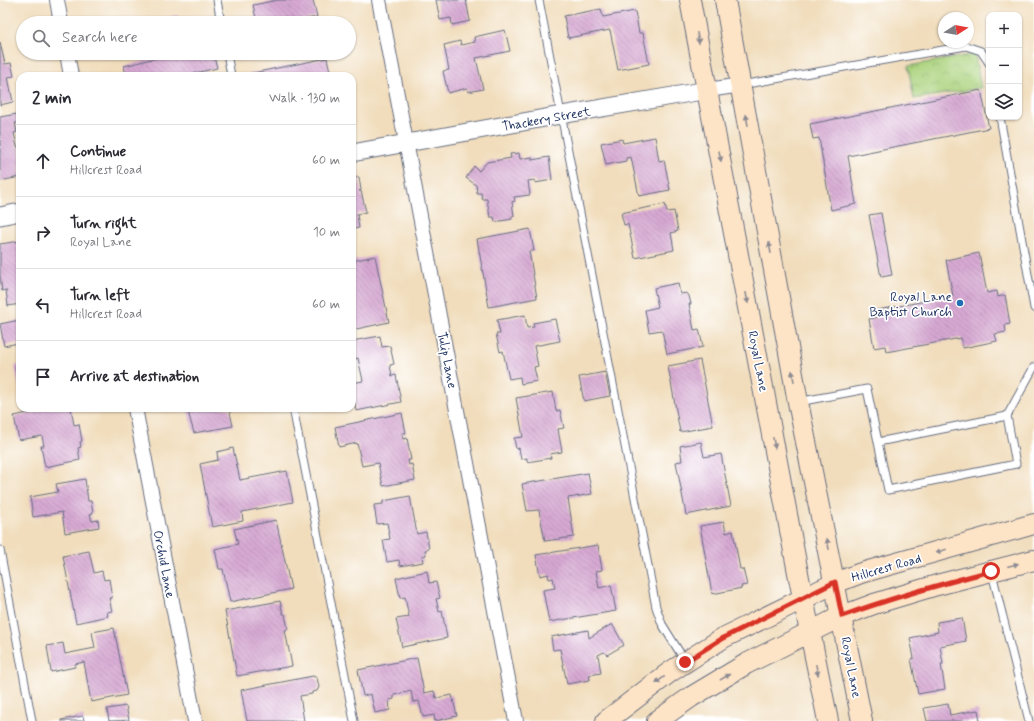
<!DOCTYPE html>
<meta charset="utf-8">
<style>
:root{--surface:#fff;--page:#f7f7f7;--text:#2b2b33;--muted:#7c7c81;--line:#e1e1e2}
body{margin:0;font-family:Mynerve,sans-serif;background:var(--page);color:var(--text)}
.controls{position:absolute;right:12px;top:12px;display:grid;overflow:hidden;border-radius:8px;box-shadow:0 1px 3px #0004}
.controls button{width:36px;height:36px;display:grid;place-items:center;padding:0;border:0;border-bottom:1px solid var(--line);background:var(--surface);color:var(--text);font:20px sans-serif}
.compass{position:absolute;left:938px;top:12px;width:36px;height:36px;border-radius:50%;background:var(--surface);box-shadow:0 1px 3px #0004;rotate:79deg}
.stop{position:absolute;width:12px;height:12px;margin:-9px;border:3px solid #d93025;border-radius:50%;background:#fff}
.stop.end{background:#d93025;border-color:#fff;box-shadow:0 1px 4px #0008}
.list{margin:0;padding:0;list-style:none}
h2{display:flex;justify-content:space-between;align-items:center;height:52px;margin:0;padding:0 16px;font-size:17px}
h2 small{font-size:13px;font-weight:400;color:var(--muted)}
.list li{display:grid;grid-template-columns:26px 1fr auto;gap:12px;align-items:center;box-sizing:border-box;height:72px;padding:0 16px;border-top:1px solid var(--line)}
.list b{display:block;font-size:15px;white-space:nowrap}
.list p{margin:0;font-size:13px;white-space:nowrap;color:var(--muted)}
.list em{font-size:13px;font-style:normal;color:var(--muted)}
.icon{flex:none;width:22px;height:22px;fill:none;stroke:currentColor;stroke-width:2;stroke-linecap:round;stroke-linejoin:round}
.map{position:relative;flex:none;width:1034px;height:721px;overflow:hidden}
.search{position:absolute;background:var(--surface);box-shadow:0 1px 3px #0004;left:16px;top:16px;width:340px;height:44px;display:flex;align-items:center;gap:10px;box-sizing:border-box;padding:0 14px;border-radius:22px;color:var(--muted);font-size:15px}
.panel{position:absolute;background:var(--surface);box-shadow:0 1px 3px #0004;left:16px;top:72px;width:340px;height:340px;border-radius:12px}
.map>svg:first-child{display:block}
.park{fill:url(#park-crowns);stroke:#64816e}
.building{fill:url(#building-back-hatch)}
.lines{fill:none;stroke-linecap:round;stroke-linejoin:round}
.service-casing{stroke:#666c7f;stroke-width:9}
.minor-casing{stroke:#666c7f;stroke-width:16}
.tertiary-casing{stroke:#666c7f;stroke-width:19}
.secondary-casing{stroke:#666c7f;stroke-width:22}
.service{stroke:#fff;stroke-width:7}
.minor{stroke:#fff;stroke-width:14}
.tertiary{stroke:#fff;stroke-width:17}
.secondary{stroke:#fee4c6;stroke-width:20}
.oneway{fill:#8c8a92}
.route{stroke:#d93025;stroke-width:5}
.poi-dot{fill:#1f6fb2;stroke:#fff;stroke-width:1.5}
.labels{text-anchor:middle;stroke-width:3.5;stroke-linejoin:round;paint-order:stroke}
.street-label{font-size:13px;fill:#1b2f5e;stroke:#fff}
.poi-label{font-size:13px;fill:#1b2f5e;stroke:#fff;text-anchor:end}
</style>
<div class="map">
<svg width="1034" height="721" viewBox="0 0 1034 721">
<defs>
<pattern id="park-crowns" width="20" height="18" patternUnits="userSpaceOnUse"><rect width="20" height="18" fill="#acd37e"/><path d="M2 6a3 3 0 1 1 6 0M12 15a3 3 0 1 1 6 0" fill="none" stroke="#93b56f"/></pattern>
<pattern id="building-back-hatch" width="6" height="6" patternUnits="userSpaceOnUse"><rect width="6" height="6" fill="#d7a9d3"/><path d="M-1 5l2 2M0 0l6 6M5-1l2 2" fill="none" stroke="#ae8aae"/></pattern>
</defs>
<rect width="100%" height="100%" fill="#fff"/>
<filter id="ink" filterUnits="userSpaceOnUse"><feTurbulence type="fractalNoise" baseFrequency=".025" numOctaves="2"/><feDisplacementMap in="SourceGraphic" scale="8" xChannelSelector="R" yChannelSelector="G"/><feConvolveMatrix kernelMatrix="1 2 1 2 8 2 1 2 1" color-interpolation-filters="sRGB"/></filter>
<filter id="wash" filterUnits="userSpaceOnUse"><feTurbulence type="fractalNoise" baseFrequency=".012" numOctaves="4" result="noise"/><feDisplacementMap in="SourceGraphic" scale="16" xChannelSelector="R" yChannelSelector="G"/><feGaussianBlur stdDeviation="0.9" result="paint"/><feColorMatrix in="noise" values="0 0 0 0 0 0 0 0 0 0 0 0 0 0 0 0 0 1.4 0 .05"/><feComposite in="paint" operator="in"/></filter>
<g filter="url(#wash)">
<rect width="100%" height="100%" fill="#f1ddbc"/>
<!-- park -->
<polygon class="park" points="975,54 981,88 914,99 908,66"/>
<g id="blocks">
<!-- building -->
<g class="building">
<polygon points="278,0 313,0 317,17 288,23 257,23 253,5"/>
<polygon points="436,0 466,0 470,21 452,25 451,18 440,20"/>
<polygon points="601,9 603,17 635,11 639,33 643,33 649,64 618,70 610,30 568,38 564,16"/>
<polygon points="177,15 179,23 152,23 151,21"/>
<polygon points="505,30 510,51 476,58 483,89 468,92 467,88 448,93 443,71 449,70 444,45 460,41 461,45 475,42 474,37"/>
<polygon points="0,42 5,64 11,63 14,76 8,77 13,102 0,105"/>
<polygon points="155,53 213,53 217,68 182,76 126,76 124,66 156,58"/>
<polygon points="327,58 331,76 243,76 243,75"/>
<polygon points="981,90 989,128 848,156 856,204 831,210 819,138 813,139 810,124"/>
<polygon points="17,114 18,123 15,123 17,132 14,133 17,147 20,147 20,177 0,181 0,117"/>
<polygon points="655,137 659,161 664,160 670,190 639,196 631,157 626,158 626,161 606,165 601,143 622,139 623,143"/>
<polygon points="519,153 520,159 532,157 532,160 549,157 552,180 535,183 535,180 528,181 530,195 514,197 515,201 512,202 514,216 512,216 512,219 495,222 494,217 490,217 487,199 482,199 481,193 477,193 476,185 466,178 474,166 479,171 487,162 511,158 510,154"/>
<polygon points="359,177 361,190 359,191 361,191 366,212 357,214 359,228 352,229 352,178"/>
<polygon points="665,204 667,212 674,211 678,231 671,233 674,250 635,258 628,224 624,225 621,213"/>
<polygon points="881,213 892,275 881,277 869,215"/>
<polygon points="530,229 534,251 529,251 537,298 489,307 477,239"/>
<polygon points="20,241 20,304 8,306 6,290 2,291 0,276 0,244"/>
<polygon points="979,253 987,293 997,291 998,297 1005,295 1010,324 1005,325 1006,332 995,334 997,341 963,348 961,338 886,352 885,346 874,348 869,319 879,317 877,310 953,296 946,260"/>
<polygon points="375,256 389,322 352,330 352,261"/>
<polygon points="678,283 680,294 687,293 689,296 691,304 689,304 694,330 699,329 703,347 667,354 662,330 649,332 645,310 658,307 654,288"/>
<polygon points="525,315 527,328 534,327 533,323 555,319 560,341 534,346 538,366 534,367 537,381 521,384 520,377 509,379 503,351 500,352 496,334 500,334 497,320"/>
<polygon points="20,320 20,352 19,352 18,343 4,346 0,324"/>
<polygon points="380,336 382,347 390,346 394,364 390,365 392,376 396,375 401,402 356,411 352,383 363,381 358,358 355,359 352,341"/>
<polygon points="700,360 713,426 680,432 668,366"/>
<polygon points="20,365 20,386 19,387 15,366"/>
<polygon points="605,372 610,396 584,401 579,377"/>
<polygon points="553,392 556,411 560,410 564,428 558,429 562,452 550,454 551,458 527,462 527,458 521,459 519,448 516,449 514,438 523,437 516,398"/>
<polygon points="37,408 71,408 74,425 79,424 82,441 80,442 81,447 78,448 80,460 45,467 41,446 44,446 42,436 19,440 14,416 38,411"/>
<polygon points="187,408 229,408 233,426 194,433"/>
<polygon points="402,413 406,433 402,433 403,439 407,438 411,460 408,460 409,465 412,464 415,480 383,486 378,463 362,466 357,443 339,447 335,427"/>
<polygon points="701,442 704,457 721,454 731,506 686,515 676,462 682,461 680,446"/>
<polygon points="233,448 240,480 287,471 293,502 242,512 243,521 212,527 200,464 218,460 217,452"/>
<polygon points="588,473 592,494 568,498 574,537 545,541 539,510 527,511 522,484"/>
<polygon points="85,479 88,501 91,501 93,513 90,514 92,521 98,520 99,527 65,533 62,512 33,517 30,497 58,492 56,484"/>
<polygon points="410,496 417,534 426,532 429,549 425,550 426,555 422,556 423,562 400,566 399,560 387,562 383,540 390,539 387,523 377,524 374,505 383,504 383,501"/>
<polygon points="276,520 291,589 230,602 223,569 219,569 215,549 238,544 234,529"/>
<polygon points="724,522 726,533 733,531 740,569 743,569 747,585 741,586 742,588 712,594 700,526"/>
<polygon points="598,545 602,570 596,571 599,588 611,585 616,611 549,622 543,590 555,588 553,578 549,579 548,574 540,576 536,555"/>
<polygon points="89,551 94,573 102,571 104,580 109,579 112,598 109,598 112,611 107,612 108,616 76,623 63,556"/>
<polygon points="427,571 429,583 436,582 440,598 436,599 439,612 442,611 447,638 402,647 396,619 409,617 405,597 400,598 396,578"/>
<polygon points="280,601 283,614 285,614 288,629 285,630 292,666 237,676 225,611"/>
<polygon points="962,618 966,641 940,646 943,664 941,664 945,689 918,694 911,659 914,658 910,638 938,632 937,622"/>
<polygon points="612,624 624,645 607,655 604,652 598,655 601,673 589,675 590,680 567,684 560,649 553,650 551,637 588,630 589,638"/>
<polygon points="114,628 127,695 91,702 84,662 75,664 75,667 51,672 47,646 63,643 65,654 95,648 92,632"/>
<polygon points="417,658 424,693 434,691 436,698 452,695 457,716 435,721 434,715 423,717 419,701 413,702 411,691 394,695 394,699 389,700 390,710 375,713 371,694 363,696 358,670"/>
<polygon points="313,676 317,678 319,687 317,691 312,692 312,694 300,696 304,721 247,721 241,690"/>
<polygon points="948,704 950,715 978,710 980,721 927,721 924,708"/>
<polygon points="126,706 129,720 109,721 107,709"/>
<polygon points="83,716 84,721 61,721 61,720"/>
</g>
</g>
</g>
<g filter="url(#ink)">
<use href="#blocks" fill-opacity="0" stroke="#666c7f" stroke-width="1"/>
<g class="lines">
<defs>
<g id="service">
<polyline points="217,0 221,23"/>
<polyline points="539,0 656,607 662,624 685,661"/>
<polyline points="227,53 231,76"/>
<polyline points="741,85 966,46 981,51 989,63"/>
<polyline points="1000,117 1034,308"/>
<polyline points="798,402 867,389 888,490 1016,464 1007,416 878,442"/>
<polyline points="293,408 354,721"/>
<polyline points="1007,416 1034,367"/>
<polyline points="0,550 32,721"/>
<polyline points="992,573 1029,721"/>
</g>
<g id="minor">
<polyline points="57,0 61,23"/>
<polyline points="379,0 516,721"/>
<polyline points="67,53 71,76"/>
<polyline points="708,90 741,85"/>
<polyline points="135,408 195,721"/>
</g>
<g id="tertiary">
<polyline points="352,153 561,115 708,90"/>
<polyline points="0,216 20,212"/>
</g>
<g id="secondary">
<polyline points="690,0 799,578 828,721"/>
<polyline points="725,0 798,402 862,721"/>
<polyline points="606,721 670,672 723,638 835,583 861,573 1034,524"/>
<polyline points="657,721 691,697 746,664 842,616 874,604 937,585 1034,560"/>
</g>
</defs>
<!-- service casing -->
<use href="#service" class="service-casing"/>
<!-- minor casing -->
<use href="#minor" class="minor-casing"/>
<!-- tertiary casing -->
<use href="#tertiary" class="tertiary-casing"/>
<!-- secondary casing -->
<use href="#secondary" class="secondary-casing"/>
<!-- service -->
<use href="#service" class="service"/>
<!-- minor -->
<use href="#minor" class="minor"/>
<!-- tertiary -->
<use href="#tertiary" class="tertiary"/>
<!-- secondary -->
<use href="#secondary" class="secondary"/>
</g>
<!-- one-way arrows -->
<defs><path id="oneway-solid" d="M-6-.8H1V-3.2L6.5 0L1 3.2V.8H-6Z"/></defs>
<g class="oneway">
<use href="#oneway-solid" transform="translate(698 38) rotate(79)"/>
<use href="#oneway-solid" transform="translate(747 120) rotate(-100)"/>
<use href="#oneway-solid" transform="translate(720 156) rotate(79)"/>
<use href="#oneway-solid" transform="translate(770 248) rotate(-100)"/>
<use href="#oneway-solid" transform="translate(747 298) rotate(79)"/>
<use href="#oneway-solid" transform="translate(793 376) rotate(-100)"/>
<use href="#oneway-solid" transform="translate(774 443) rotate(79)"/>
<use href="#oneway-solid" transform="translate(828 544) rotate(-101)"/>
<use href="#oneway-solid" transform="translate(941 551) rotate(164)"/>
<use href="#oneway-solid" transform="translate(1013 565) rotate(-15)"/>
<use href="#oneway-solid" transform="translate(817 670) rotate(78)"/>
<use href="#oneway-solid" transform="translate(725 677) rotate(-31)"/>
<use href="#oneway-solid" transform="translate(660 680) rotate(142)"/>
</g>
</g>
<g class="lines" filter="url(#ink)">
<!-- route -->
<path class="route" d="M685,662L723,638L835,582L842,616C891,598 941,584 991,571"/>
</g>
<!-- markers -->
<circle class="poi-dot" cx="960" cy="303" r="4"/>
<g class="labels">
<!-- street labels -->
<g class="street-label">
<text transform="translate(546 118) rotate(-10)" y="5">Thackery Street</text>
<text transform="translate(448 360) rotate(79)" y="5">Tulip Lane</text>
<text transform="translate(759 361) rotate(79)" y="5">Royal Lane</text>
<text transform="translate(165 564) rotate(79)" y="5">Orchid Lane</text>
<text transform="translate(886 567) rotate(-16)" y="5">Hillcrest Road</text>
<text transform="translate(852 667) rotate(79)" y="5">Royal Lane</text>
</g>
<!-- poi labels -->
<g class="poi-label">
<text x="952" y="301">Royal Lane<tspan x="952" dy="15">Baptist Church</tspan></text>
</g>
</g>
</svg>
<div class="controls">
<button>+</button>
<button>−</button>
<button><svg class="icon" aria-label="layers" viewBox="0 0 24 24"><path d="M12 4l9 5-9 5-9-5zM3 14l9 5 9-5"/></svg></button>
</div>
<svg class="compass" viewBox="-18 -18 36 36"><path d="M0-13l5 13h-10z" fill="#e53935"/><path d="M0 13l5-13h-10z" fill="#7c7c81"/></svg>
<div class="stop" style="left:991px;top:571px"></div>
<div class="stop end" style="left:685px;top:662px"></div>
<div class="search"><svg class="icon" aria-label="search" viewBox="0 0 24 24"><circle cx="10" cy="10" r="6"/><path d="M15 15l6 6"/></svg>Search here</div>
<section class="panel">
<h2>2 min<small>Walk · 130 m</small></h2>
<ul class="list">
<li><svg class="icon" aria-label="ahead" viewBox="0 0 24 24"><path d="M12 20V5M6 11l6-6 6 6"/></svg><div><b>Continue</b><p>Hillcrest Road</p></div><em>60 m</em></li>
<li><svg class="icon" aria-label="right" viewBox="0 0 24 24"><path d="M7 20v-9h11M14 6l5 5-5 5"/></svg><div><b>Turn right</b><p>Royal Lane</p></div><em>10 m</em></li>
<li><svg class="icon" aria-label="left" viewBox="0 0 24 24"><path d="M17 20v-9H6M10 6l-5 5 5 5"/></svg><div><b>Turn left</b><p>Hillcrest Road</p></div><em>60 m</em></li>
<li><svg class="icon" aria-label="arrive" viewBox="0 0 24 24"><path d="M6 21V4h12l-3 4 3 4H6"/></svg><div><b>Arrive at destination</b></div></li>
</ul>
</section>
</div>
